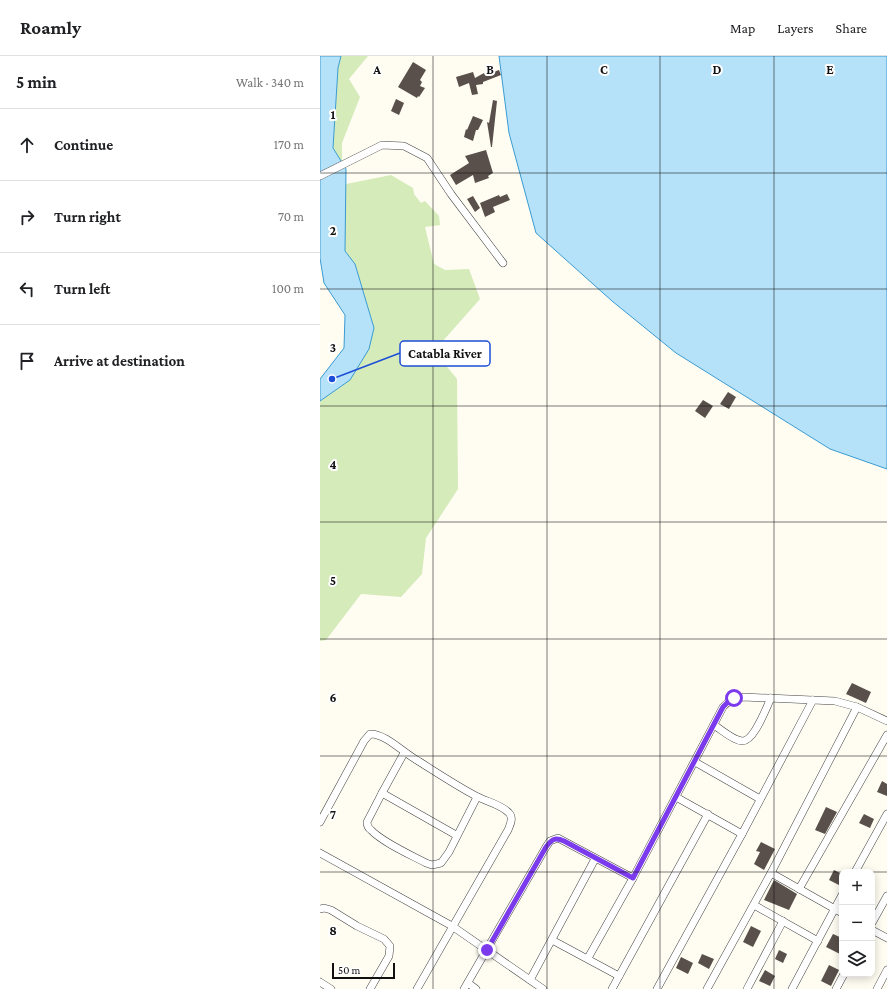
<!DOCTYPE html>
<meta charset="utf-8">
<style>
:root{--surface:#fff;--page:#f2f2f2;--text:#202124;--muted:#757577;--line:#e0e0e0}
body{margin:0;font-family:"Crimson Pro",serif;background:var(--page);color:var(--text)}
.controls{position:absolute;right:12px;bottom:12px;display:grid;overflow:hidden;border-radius:8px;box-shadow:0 2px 10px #0003}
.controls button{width:36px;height:36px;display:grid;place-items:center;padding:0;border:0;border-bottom:1px solid var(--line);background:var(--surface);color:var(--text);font:20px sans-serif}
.scale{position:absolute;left:12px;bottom:10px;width:63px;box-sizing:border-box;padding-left:4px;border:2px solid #101010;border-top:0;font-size:11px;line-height:14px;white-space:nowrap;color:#101010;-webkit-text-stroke:3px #fff;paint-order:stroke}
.stop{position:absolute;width:12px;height:12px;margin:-9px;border:3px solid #7c3aed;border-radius:50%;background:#fff}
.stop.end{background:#7c3aed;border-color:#fff;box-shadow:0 1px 4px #0008}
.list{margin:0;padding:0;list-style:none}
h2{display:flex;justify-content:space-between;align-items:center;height:52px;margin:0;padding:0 16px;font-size:17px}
h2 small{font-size:13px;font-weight:400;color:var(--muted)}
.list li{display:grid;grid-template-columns:26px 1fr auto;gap:12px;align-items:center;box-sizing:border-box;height:72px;padding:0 16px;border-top:1px solid var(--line)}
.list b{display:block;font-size:15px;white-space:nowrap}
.list em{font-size:13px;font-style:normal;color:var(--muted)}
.icon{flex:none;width:22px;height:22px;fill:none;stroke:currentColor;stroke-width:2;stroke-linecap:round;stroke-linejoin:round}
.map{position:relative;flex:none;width:567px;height:933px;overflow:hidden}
header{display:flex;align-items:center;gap:24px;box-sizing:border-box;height:56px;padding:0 20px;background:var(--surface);border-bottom:1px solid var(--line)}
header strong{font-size:19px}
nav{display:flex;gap:22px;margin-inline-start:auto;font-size:14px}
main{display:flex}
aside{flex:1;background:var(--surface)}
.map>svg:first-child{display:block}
.green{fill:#d5ebba}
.water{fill:#b5e2f8;stroke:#3a9bd2}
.building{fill:#59504b}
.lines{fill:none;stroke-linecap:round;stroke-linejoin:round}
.street-casing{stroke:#434343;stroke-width:8}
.street{stroke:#fff;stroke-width:7}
.route{stroke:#7c3aed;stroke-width:5}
.grid{fill:none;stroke:#101010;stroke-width:1;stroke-opacity:0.55}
.grid-label{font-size:13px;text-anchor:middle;font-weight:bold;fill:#101010;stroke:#fff;stroke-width:4;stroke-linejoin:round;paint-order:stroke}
.leader{fill:none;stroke:#1d4ed8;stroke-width:1.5}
.callout-dot{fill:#1d4ed8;stroke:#fff;stroke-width:1.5}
.callout{fill:#fff;stroke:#1d4ed8;stroke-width:1.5}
.callout-label{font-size:13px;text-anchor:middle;font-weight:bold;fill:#101010}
</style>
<header>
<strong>Roamly</strong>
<nav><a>Map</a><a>Layers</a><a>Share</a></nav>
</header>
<main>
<aside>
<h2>5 min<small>Walk · 340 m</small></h2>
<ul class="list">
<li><svg class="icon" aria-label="ahead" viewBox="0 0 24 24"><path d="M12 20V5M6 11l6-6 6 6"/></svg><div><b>Continue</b></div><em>170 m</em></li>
<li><svg class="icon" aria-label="right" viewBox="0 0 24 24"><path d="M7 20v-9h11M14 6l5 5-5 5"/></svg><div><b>Turn right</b></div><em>70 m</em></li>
<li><svg class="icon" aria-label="left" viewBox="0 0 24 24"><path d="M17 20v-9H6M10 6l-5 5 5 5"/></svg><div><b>Turn left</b></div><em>100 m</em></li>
<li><svg class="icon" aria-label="arrive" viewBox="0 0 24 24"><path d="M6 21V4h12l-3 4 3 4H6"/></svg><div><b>Arrive at destination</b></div></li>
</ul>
</aside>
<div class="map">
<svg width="567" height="933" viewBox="0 0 567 933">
<rect width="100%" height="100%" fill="#fffcf2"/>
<!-- green -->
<g class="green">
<polygon points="21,0 48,0 29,23 40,41 22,87 22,106 13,92 18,12"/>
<polygon points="26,113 26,128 71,119 93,132 94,138 101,147 105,145 119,160 120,169 105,171 114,208 125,214 149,213 160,243 114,295 137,323 138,433 106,482 102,518 81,541 41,538 6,584 0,585 0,345 30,324 54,272 35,208 16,206 9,123"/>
</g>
<!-- water -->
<g class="water">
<polygon points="0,0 21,0 18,12 13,92 26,113 25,195 35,208 54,272 49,293 30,324 0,345 0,323 24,292 25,259 4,227 0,202"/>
<polygon points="179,0 567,0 567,413 510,393 356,297 292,245 216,177 189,77"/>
</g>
<!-- building -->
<g class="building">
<polygon points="93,6 106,14 100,24 102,26 100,30 105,32 99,41 98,40 97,42 78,31"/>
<polygon points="179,14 181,19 163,26 163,28 156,29 158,38 152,39 149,27 139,31 136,21 153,16 155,22 164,17 165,19"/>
<polygon points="76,43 84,47 79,59 71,55"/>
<polygon points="173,44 177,45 172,91 171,91 167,66 169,67"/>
<polygon points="153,60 163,64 158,74 156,74 153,85 144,81 146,73 147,74"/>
<polygon points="166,94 173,117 168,120 169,122 155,127 153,119 136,129 130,119 149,107 145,100"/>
<polygon points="187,138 190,144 173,151 175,156 165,161 160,147 179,139 180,141"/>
<polygon points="153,140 160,152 155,156 147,143"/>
<polygon points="408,336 416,341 409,353 400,348"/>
<polygon points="383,344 393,350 385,362 375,355"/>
<polygon points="532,627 551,636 546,647 526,638"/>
<polygon points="562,725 567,728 567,740 557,736"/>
<polygon points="506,751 517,756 505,778 495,774"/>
<polygon points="544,758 554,763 550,772 539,767"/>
<polygon points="441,786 455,793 444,814 434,808 440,796 436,795"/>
<polygon points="514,814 522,818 522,824 519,829 509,824"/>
<polygon points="454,824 477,838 469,854 444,844"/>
<polygon points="431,870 441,875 433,891 423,886"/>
<polygon points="513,878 522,882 522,899 506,891"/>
<polygon points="459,894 467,898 463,907 455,903"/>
<polygon points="382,898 394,903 389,913 378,907"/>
<polygon points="361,901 373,907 368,918 356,912"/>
<polygon points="509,909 519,914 511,930 501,925"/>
<polygon points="445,914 455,920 450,930 439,925"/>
</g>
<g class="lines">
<defs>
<g id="street">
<polyline points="0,120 62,89 84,90 107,102 131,138 183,207"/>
<path d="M394,669C402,674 412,684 422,685C434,686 446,652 451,642"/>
<path d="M84,697L62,737L47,766C47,769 48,772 51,774C62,786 91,799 106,807L112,809L121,807L129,796L157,741"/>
<polyline points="375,706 440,743"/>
<polyline points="62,737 136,779"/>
<polyline points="356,741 422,778"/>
<path d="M0,766L44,685L50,678C64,677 83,696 95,703C116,716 135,729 156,740C167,746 181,748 189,757C194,762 190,769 188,774L97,933"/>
<polyline points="0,797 132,870 223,933"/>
<polyline points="535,816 567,758"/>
<polyline points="451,817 522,857"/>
<polyline points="479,833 567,679"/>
<polyline points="434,849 498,885"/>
<polyline points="0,853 4,852 11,854 37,870 64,883 70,890 69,900 50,933"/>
<polyline points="552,867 567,840"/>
<polyline points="552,874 567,882"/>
<polyline points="232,884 299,920"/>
<path d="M268,902L313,822L403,651C409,644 415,642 424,641L515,645L537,651L567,665"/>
<polyline points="210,924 275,803"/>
<polyline points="0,926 11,933"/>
<polyline points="148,927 156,933"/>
<polyline points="144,933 226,791 230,785 238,782 313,822"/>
<polyline points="292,933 388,758"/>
<polyline points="337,933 422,778 493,644"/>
<polyline points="387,933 451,817 537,651"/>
<polyline points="427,933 463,865"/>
<polyline points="472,933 522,839"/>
<polyline points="516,933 524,918"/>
<polyline points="557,933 567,914"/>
</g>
</defs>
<!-- street casing -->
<use href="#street" class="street-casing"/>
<!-- street -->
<use href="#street" class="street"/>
</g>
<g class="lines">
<!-- route -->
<path class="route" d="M167,894L226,791C232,783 235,781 244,785L313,822L403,651L409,645L414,642"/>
</g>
<!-- grid -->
<path class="grid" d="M113,0V933M227,0V933M340,0V933M454,0V933M0,117H567M0,233H567M0,350H567M0,466H567M0,583H567M0,700H567M0,816H522M552,816H567"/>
<g class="grid-label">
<text x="57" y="18">A</text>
<text x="170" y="18">B</text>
<text x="284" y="18">C</text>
<text x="397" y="18">D</text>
<text x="510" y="18">E</text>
<text x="13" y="63">1</text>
<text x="13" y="179">2</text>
<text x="13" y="296">3</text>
<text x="13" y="413">4</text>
<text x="13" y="529">5</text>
<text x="13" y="646">6</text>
<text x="13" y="763">7</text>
<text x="13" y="879">8</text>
</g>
<!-- callouts -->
<path class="leader" d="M12 323L80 297"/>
<circle class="callout-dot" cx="12" cy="323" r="4"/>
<rect class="callout" x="80" y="285" width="90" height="25" rx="4"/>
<g class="callout-label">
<text x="125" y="302">Catabla River</text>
</g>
</svg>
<div class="controls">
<button>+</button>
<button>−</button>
<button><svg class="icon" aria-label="layers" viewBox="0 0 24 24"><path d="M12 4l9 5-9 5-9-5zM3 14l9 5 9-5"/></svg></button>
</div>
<div class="scale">50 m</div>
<div class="stop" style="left:414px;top:642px"></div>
<div class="stop end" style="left:167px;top:894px"></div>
</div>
</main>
